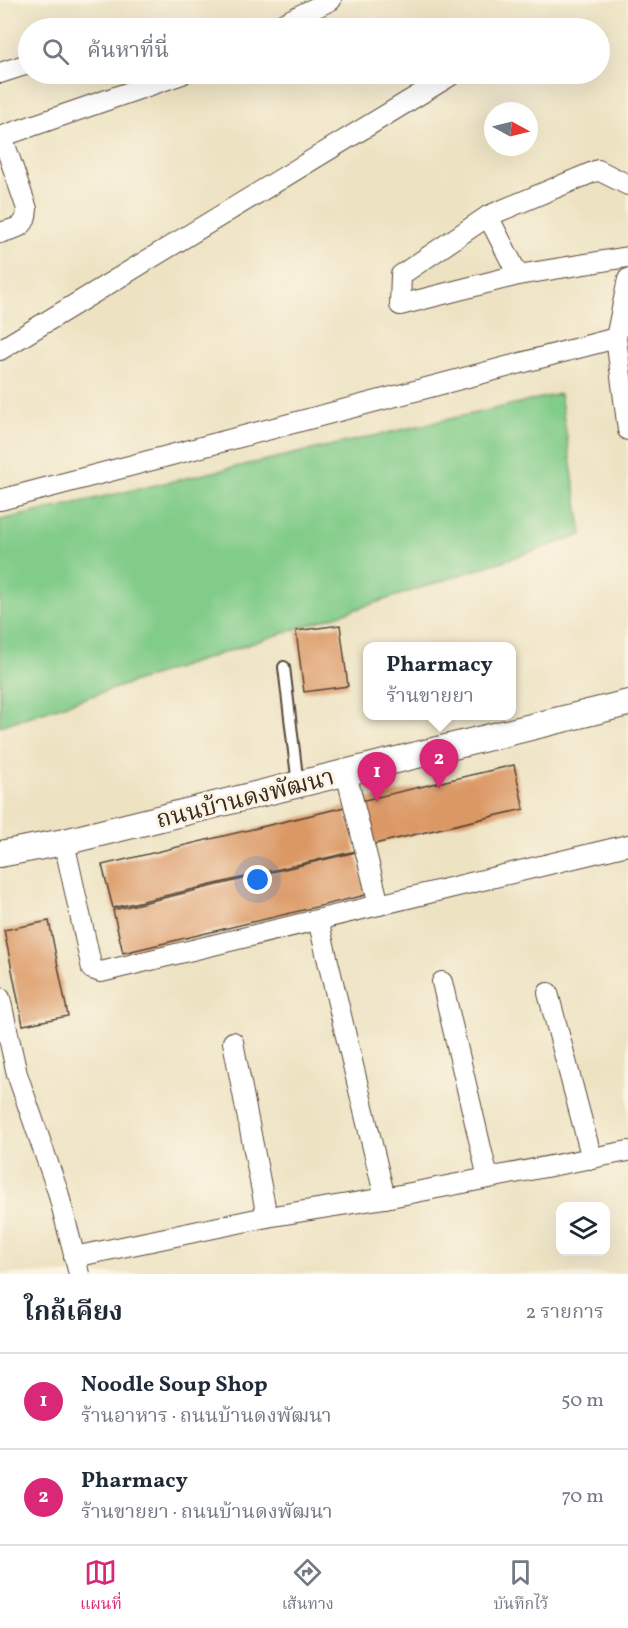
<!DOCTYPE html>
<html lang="th">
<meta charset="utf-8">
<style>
:root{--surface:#fff;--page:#f2f2f3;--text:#1f2937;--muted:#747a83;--line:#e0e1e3;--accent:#db2777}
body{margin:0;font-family:Vollkorn,"Noto Serif Thai",serif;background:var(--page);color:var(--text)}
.controls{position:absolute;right:18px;bottom:18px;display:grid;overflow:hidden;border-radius:12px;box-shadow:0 6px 24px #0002}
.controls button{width:54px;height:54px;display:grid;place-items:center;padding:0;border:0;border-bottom:2px solid var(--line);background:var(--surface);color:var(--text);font:30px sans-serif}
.compass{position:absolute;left:484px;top:102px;width:54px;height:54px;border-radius:50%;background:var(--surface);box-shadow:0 6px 24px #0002;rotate:97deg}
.you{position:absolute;left:258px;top:880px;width:21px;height:21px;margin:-15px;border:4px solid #fff;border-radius:50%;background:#1a73e8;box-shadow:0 0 0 9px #1a73e833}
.badge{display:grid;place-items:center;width:39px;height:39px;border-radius:50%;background:var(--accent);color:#fff;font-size:20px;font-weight:700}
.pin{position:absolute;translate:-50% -50px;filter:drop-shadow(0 2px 3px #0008)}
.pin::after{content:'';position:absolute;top:32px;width:21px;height:18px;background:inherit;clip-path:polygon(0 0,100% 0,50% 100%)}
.popup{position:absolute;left:363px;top:642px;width:153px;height:78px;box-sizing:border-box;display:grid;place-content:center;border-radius:12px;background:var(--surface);filter:drop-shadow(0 2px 4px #0005);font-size:20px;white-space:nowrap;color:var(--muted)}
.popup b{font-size:22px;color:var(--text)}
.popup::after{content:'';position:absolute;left:50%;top:100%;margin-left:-12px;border:12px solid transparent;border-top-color:var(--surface)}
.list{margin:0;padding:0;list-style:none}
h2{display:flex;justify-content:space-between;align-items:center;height:78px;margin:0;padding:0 24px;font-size:26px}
h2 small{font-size:20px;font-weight:400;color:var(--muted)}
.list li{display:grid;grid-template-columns:39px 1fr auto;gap:18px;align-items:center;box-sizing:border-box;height:96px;padding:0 24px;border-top:2px solid var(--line)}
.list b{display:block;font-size:22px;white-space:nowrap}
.list p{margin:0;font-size:20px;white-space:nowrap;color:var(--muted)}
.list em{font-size:20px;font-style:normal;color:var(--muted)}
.icon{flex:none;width:33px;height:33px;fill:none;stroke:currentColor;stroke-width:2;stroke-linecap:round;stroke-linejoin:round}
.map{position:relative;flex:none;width:628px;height:1274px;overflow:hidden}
.search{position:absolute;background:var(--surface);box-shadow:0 6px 24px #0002;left:18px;right:18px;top:18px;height:66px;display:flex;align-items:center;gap:15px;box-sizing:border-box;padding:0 21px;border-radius:33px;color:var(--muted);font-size:22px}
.sheet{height:270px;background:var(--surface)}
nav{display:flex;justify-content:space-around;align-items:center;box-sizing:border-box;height:84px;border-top:2px solid var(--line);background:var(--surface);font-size:16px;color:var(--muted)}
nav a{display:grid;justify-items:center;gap:3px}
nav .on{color:var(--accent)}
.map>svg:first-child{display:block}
.green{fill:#82cc89;stroke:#5e7b54;stroke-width:1.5}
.building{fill:#db9865}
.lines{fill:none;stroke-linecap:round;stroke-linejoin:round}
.service-casing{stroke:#564637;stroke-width:14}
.minor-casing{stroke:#564637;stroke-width:22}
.tertiary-casing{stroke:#564637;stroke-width:28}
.service{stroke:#fff;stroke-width:10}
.minor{stroke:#fff;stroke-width:20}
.tertiary{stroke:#fff;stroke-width:26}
.labels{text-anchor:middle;stroke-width:6;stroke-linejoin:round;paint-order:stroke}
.street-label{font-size:24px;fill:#3b2a1e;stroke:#fcf5e5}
</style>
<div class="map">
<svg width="628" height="1274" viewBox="0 0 628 1274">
<rect width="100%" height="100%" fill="#fcf5e5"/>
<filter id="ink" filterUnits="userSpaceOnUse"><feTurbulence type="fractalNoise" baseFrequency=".0167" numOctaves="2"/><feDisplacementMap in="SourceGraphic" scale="12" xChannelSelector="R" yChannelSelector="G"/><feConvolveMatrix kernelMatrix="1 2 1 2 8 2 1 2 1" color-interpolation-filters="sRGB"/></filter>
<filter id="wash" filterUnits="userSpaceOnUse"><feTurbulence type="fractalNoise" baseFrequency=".008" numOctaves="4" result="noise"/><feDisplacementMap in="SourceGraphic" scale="24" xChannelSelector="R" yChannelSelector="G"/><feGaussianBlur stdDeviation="1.35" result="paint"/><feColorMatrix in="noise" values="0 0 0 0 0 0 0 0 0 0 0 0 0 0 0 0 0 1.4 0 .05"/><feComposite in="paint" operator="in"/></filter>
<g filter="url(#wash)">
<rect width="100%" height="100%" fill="#ede3c3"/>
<!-- green -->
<polygon class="green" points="560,394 582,535 0,726 0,520"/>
<g id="blocks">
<!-- building -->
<g class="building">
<polygon points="340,625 348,686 304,692 296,631"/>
<polygon points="514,765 524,809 370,845 360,801"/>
<polygon points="345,807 356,851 113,908 102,865"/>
<polygon points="356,852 366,895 123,953 113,910"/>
<polygon points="49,921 68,1016 23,1025 4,930"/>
</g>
</g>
</g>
<g filter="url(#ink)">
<use href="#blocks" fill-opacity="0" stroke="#564637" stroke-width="1.5"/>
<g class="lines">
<defs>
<polyline id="service" points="284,667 298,785"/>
<g id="minor">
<polyline points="274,28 331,0"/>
<polyline points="0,73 28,64"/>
<polyline points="0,137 182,74"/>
<polyline points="628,185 598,170 488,216 401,275 400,305 518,275 628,257"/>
<polyline points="488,216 518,275"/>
<path d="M0,233C17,227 26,229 27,209L2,136"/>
<polyline points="628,279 616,338 628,430"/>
<polyline points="0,350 453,74"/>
<polyline points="0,500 616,338"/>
<polyline points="346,773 379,905"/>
<polyline points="64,842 92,969 101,972 628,845"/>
<polyline points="318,920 385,1198"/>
<polyline points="442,982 488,1178"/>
<polyline points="548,993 592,1159"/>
<polyline points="0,998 17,1074 58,1192 79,1274"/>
<polyline points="233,1042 267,1217"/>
<polyline points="74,1257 267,1217 385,1198 628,1151"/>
</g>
<polyline id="tertiary" points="0,854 64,842 628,703"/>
</defs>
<!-- service casing -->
<use href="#service" class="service-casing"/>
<!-- minor casing -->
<use href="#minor" class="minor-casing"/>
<!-- tertiary casing -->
<use href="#tertiary" class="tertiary-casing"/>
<!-- service -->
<use href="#service" class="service"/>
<!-- minor -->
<use href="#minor" class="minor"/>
<!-- tertiary -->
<use href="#tertiary" class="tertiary"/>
</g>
</g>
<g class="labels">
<!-- street labels -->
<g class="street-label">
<text transform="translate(245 798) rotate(-14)" y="8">ถนนบ้านดงพัฒนา</text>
</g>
</g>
</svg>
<div class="controls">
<button><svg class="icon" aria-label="layers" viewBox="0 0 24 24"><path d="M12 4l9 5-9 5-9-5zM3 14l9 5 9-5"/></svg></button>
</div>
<svg class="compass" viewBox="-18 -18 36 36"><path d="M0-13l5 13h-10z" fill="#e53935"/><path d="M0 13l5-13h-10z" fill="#747a83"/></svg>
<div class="you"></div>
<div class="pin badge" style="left:377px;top:802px">1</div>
<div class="pin badge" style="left:439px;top:789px">2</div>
<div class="popup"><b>Pharmacy</b>ร้านขายยา</div>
<div class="search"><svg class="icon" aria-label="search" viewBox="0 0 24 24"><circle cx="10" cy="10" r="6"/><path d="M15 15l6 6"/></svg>ค้นหาที่นี่</div>
</div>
<section class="sheet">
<h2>ใกล้เคียง<small>2 รายการ</small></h2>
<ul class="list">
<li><span class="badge">1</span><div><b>Noodle Soup Shop</b><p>ร้านอาหาร · ถนนบ้านดงพัฒนา</p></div><em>50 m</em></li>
<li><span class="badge">2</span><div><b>Pharmacy</b><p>ร้านขายยา · ถนนบ้านดงพัฒนา</p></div><em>70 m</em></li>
</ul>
</section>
<nav>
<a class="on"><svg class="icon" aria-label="map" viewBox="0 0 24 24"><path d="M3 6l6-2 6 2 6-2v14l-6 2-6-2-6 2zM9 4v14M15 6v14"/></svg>แผนที่</a>
<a><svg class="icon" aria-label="directions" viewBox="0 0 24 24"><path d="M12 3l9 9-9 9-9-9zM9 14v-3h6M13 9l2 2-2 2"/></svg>เส้นทาง</a>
<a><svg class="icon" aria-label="saved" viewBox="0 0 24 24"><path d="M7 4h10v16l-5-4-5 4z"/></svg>บันทึกไว้</a>
</nav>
